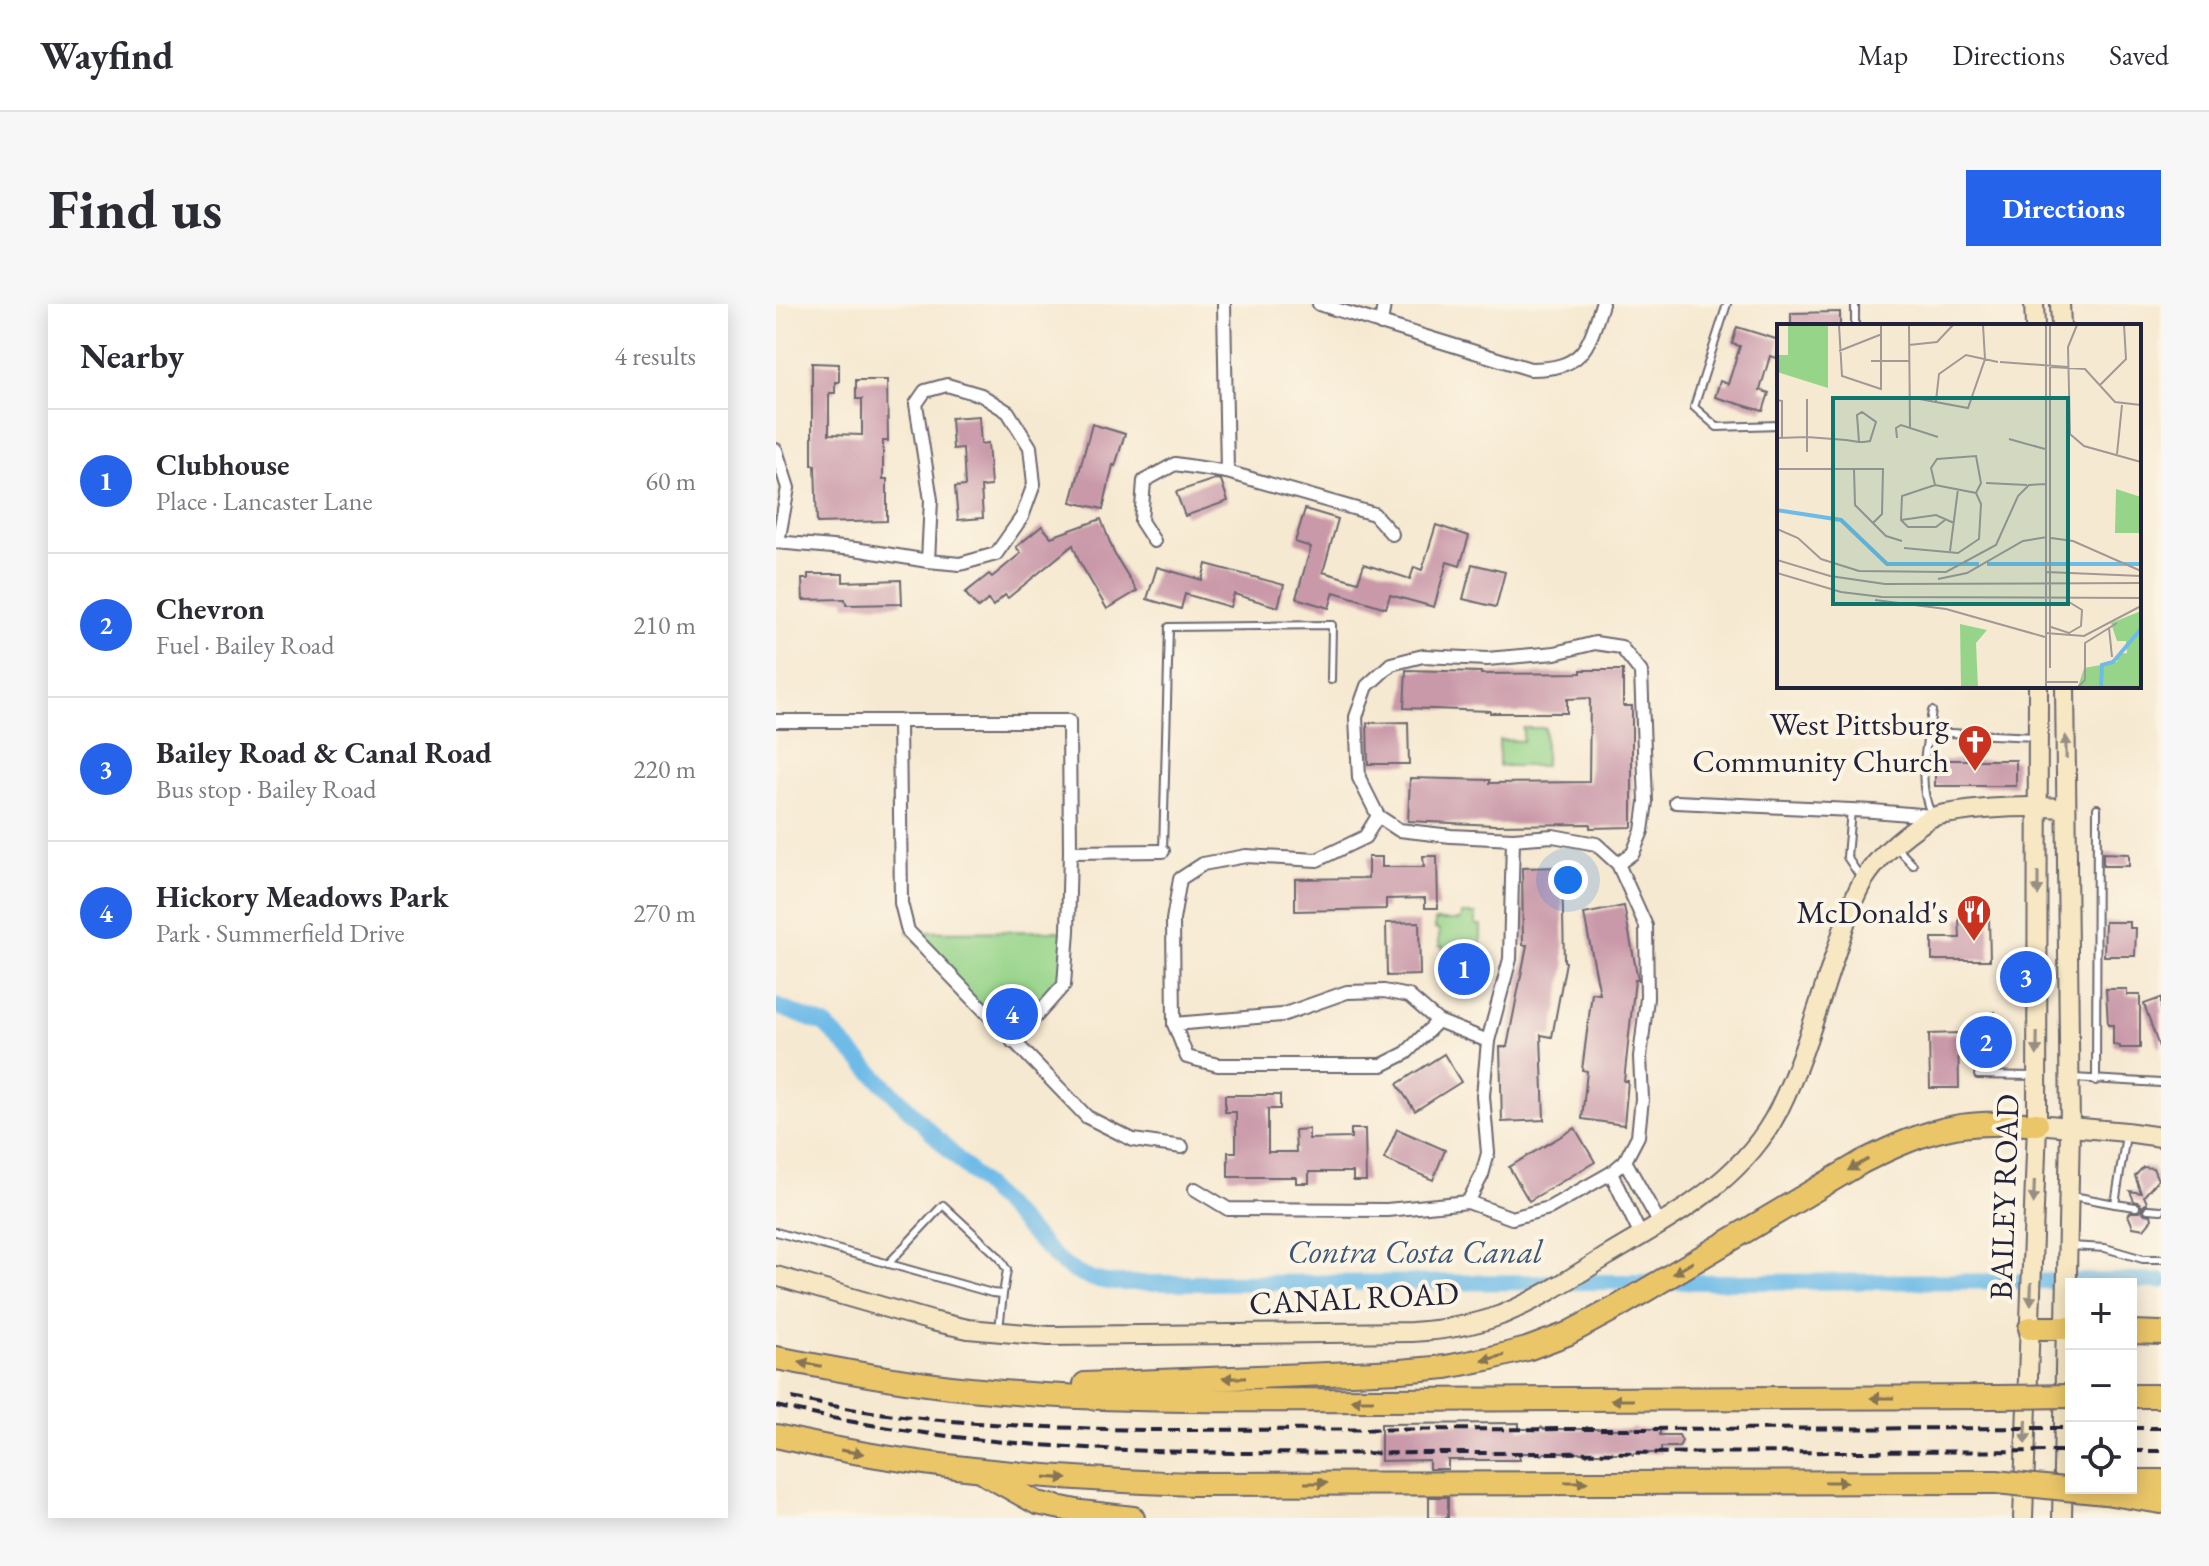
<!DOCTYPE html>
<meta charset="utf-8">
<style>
:root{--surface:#fff;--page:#f7f7f7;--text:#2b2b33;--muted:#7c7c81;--line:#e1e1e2;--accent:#2563eb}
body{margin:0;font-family:"EB Garamond",serif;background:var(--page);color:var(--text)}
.controls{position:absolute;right:24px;bottom:24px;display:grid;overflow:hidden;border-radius:0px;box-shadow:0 4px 20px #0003}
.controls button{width:72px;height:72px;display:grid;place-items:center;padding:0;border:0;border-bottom:2px solid var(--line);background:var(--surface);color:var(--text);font:40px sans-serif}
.you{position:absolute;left:792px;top:576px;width:28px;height:28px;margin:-20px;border:6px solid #fff;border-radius:50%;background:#1a73e8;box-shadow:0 0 0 12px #1a73e833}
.badge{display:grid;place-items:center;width:52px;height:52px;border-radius:50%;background:var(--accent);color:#fff;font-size:26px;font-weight:700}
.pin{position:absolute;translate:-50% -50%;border:4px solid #fff;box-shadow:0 2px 8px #0006}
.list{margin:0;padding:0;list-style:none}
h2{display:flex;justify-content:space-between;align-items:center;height:104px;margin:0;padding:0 32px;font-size:34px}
h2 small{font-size:26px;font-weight:400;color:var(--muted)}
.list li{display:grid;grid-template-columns:52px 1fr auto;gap:24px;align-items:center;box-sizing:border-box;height:144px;padding:0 32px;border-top:2px solid var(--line)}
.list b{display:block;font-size:30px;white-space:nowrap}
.list p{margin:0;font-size:26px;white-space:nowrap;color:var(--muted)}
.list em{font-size:26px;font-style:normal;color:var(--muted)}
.icon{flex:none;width:44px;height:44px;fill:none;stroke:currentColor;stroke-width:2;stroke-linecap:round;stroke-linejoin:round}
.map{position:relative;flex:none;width:1385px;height:1214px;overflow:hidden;border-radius:0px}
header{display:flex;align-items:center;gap:48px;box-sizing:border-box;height:112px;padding:0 40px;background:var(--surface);border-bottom:2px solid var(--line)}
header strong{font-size:38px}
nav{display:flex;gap:44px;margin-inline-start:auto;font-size:28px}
.intro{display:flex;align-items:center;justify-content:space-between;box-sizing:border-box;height:192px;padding:0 48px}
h1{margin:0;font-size:56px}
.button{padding:20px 36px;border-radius:0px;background:var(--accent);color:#fff;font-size:28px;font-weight:700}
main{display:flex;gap:48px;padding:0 48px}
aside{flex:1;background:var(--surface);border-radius:0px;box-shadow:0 4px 20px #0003}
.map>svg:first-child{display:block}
.green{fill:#96d48a;stroke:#5c7b62;stroke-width:2}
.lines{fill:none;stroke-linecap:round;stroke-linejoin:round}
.canal{stroke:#6ebbe8;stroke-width:16}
.building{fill:#c998a9}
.lane-casing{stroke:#6c6870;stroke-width:10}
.street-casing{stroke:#6c6870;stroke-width:16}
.secondary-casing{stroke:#6c6870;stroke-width:22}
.highway-casing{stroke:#6c6870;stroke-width:26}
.lane{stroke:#fff;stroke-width:6}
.street{stroke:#fff;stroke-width:12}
.secondary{stroke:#f7e8c3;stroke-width:18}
.highway{stroke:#ebc669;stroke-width:22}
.rail{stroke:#22223b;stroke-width:4;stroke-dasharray:12 6;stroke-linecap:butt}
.highway-bridge-casing{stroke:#6c6870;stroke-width:26;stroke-linecap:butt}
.highway-bridge{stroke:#ebc669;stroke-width:22}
.oneway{fill:#978f86}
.oneway2{fill:#867452}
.labels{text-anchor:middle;stroke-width:8;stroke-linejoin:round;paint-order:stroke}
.poi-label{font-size:32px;fill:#22223b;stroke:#fcf5e5;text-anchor:end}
.street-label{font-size:32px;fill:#22223b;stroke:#fcf5e5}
.water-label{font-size:34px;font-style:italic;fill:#3d5878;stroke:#fcf5e5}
.inset-river{fill:none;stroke:#6ebbe8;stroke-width:4}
.inset-road{fill:none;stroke:#a19995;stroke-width:2}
.view{fill:#0f766e;fill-opacity:0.15;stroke:#0f766e;stroke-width:4}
.inset-edge{fill:none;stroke:#22223b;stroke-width:4}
</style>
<header>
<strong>Wayfind</strong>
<nav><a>Map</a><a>Directions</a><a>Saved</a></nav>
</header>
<div class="intro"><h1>Find us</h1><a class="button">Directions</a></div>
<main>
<aside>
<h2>Nearby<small>4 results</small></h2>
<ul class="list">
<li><span class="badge">1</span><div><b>Clubhouse</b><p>Place · Lancaster Lane</p></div><em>60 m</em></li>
<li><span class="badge">2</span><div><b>Chevron</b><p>Fuel · Bailey Road</p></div><em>210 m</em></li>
<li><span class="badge">3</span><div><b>Bailey Road &amp; Canal Road</b><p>Bus stop · Bailey Road</p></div><em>220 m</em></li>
<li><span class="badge">4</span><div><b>Hickory Meadows Park</b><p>Park · Summerfield Drive</p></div><em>270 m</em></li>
</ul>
</aside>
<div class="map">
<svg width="1385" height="1214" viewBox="0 0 1385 1214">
<rect width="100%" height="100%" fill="#fcf5e5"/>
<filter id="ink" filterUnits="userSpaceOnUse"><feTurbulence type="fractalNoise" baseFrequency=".0125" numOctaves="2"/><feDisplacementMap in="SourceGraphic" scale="16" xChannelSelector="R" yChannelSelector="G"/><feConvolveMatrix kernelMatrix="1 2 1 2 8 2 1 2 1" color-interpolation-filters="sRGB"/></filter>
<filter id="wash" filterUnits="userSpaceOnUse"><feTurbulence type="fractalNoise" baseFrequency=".006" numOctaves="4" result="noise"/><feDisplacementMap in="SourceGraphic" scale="32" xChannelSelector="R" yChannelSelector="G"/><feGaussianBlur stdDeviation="1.8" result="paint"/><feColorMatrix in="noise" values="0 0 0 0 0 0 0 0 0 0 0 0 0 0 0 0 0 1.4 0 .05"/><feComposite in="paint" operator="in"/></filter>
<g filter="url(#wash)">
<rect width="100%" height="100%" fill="#f6e9d1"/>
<!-- green -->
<g class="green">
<polygon points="747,424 769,424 769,462 723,462 723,436 747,437"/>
<polygon points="686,610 700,610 700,621 705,621 705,657 667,657 667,642 663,642 663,626 659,625 659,616 685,616"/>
<polygon points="292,627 288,681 237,738 132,628"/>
</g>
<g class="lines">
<!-- canal -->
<path class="canal" d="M0,702L49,721L283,957C304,973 314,976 340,979L1385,977"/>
</g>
<g id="blocks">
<!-- building -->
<g class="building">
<polygon points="1064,8 1064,22 1015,22 1015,9"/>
<polygon points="961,23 1003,36 1001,54 994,52 984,86 993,89 987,107 939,93 944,77 952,80 964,42 956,40"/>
<polygon points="36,59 63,60 63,78 59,78 59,89 53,89 53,130 86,131 86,95 80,95 80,76 111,76 112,137 107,137 107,175 111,175 111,217 41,219 39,161 36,161"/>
<polygon points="203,112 205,140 212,139 215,182 205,183 207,214 182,216 179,183 189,182 187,144 177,145 175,114"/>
<polygon points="316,120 349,130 339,162 337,161 327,205 295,198"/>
<polygon points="439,175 445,176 452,197 409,212 400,188"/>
<polygon points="529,205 562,215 547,268 582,278 588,260 634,275 638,263 646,266 660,221 693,232 684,262 671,258 658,303 614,291 610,304 558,288 553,304 520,294 535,243 519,238"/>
<polygon points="325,215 338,249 361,287 331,305 303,257 297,241 232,294 229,291 217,302 212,296 202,304 189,289 213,270 216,273 245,249 240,243 266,222 275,233"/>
<polygon points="430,260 508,281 502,303 458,290 454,303 409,290 405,305 371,295 381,263 426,276"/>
<polygon points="696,260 729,268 720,303 687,295"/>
<polygon points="32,270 67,270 67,278 125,276 126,300 70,301 69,295 27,296 26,275 32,275"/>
<polygon points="630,366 705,368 705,370 805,369 805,366 847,366 847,402 856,402 856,523 814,524 814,520 719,521 632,517 634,474 714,476 714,479 813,478 814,394 791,395 791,409 714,409 714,407 628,404"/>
<polygon points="632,418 633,460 592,460 591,419"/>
<rect x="1159" y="456" width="81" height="26"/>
<polygon points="1327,549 1353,550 1353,562 1327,562"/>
<polygon points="647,552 661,552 662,604 649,604 649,594 610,595 610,605 519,607 519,575 592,574 592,553 606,553 606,563 648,563"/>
<polygon points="786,563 788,657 790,658 776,733 765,731 768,816 726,818 724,743 731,743 751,641 747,641 746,564"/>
<polygon points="848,602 862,676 859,676 848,777 852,777 848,821 806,815 811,767 806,766 816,689 824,690 808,610"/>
<polygon points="1183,614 1213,614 1214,656 1156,656 1156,634 1184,634"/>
<polygon points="643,618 644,671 611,672 610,619"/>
<polygon points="1329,618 1354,618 1354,624 1360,624 1359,652 1328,652"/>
<polygon points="1330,685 1351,685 1351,691 1364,691 1364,744 1344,744 1344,742 1337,741 1337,721 1332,721"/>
<polygon points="1385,694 1385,743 1383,743 1368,700"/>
<polygon points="1219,708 1230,743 1208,750 1196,715"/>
<polygon points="1182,729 1183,784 1154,784 1153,730"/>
<polygon points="668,750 685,778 639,807 621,780"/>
<polygon points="449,791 504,791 504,805 492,805 492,848 520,848 519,826 533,825 533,835 575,834 575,825 589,825 590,877 577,877 577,868 533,868 533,879 520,879 520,873 452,873 452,848 460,848 460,808 449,808"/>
<polygon points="799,824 819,858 753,897 733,863"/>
<polygon points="621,825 669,846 657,876 608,855"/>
<polygon points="1367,863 1377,864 1382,876 1368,892 1371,899 1367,902 1366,907 1369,910 1375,911 1376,915 1368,925 1357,923 1352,911 1355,908 1363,908 1366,905 1364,899 1358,897 1354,887 1365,889 1359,872"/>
<polygon points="743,1119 743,1125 763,1125 765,1123 768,1125 808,1125 811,1123 814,1125 854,1125 857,1123 860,1125 884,1125 884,1131 903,1131 906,1137 903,1143 885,1143 885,1149 859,1149 857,1151 855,1149 813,1149 811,1151 809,1149 768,1149 765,1151 763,1149 743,1149 744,1156 672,1156 672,1165 653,1165 653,1156 605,1157 605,1120"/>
<rect x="653" y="1193" width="19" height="21"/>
</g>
</g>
</g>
<g filter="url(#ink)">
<use href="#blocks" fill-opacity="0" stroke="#6c6870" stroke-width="2"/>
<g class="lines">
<defs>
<g id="lane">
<polyline points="951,0 918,103 941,123 1003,121"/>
<polyline points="1079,0 1079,22"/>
<polyline points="1153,428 1259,433"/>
<polyline points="1075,506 1071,553 1085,574"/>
<path d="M1155,509C1140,478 1151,440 1156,407"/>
<polyline points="1120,543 1137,561"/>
<polyline points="387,547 393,323 556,321 555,376"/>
<polyline points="1202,771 1257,772"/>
<polyline points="1297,774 1385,779"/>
<polyline points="1320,777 1321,504"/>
<polyline points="1297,892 1339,900 1350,831"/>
<polyline points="1339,900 1360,903"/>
<polyline points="1372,905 1385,906"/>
<polyline points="0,928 216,989 227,990 231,966 223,953 167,901 112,960"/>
<polyline points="1295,942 1329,944 1367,955 1385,955"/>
<polyline points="223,1025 227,990"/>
</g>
<g id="street">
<polyline points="448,0 451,168"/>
<path d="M543,0L754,65C807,65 812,45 826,0"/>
<polyline points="605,20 608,0"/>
<polyline points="0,146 12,184 2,238"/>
<polyline points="378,237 365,217 368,177 399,160 451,168 598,210 616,230"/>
<polyline points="0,238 79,245 152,257 184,260 220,250 246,213 258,180 254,143 232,108 205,91 171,81 149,87 140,100 155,196 152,257"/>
<polyline points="0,417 293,417 294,548 292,627 288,681 237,738"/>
<polyline points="123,417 125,599 132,627 311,813 357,836 406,843"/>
<polyline points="900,498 1097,507 1156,512"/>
<polyline points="602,512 589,533 541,556 470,552 427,560 404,575 397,616 398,720 411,753 442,761 606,761 630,749 662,717"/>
<polyline points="602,512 583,474 580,413 591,382 615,360 647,352 711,355 779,349 819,339 845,343 865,368 870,498 866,527 857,549 842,560"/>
<polyline points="294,548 387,547"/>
<polyline points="398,720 506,711 571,688 608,687 633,692 662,717 712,737"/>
<polyline points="849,857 884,920"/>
<polyline points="835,869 865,932"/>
<polyline points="419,885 452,905 611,906 692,898 736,914 773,904 835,869 849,857 862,832 866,795 864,753 871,694 870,622 842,560 820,540 777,532 737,535 675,532 623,526 602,512"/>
<polyline points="692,898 706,871 712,849 707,792 712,737 734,655 737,535"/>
</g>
<g id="secondary">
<polyline points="1258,0 1259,22"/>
<polyline points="1284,0 1285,22"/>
<polyline points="1261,820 1350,828 1385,833"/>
<path d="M0,972L156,1017L192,1025L273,1032L636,1028C667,1026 696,1022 725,1011C762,996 797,973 831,952C896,913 968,876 1003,805C1027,756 1042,702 1059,651C1067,627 1074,599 1087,577C1102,552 1128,531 1152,515C1159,511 1168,510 1176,509C1214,503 1252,502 1290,504"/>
<polyline points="1247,1214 1261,820 1262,382"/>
<polyline points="1286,1214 1294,824 1289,382"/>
</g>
<g id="highway">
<polyline points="1254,1024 1295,1024"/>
<polyline points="1355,1028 1385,1029"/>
<path d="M0,1054C64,1066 129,1079 194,1085C331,1099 469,1096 606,1096C811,1096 1016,1093 1221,1093"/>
<path d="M309,1080L624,1067L670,1063L711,1055L751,1045L791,1030L843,1002L1086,858C1116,843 1146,829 1179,823C1206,818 1233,820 1261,820"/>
<polyline points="1355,1092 1385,1092"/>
<path d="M0,1132C137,1164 278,1175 418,1180L1220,1178"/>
<polyline points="211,1171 261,1199 305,1208 357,1214"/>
<polyline points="1355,1177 1385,1177"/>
<polyline points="1329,1189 1385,1198"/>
</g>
</defs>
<!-- lane casing -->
<use href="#lane" class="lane-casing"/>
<!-- street casing -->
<use href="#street" class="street-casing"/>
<!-- secondary casing -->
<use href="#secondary" class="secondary-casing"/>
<!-- highway casing -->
<use href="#highway" class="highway-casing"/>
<!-- lane -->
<use href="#lane" class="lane"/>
<!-- street -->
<use href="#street" class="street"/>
<!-- secondary -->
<use href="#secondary" class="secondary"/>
<!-- highway -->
<use href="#highway" class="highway"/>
<!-- rail -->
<g class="rail">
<path d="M16,1094C131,1119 252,1123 369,1126L1295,1124"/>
<path d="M0,1102C217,1153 440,1150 662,1149C873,1149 1084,1148 1295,1147"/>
<polyline points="1355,1124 1385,1124"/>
<polyline points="1355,1147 1385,1147"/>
</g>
<defs>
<g id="highway-bridge">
<polyline points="1221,1093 1295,1092"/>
<polyline points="1220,1178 1329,1189"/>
</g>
</defs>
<!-- highway-bridge casing -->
<use href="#highway-bridge" class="highway-bridge-casing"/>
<!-- highway-bridge -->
<use href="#highway-bridge" class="highway-bridge"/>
</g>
<!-- one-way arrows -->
<defs><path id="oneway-solid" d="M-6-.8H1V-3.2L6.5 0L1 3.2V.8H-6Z" transform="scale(2)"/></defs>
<g class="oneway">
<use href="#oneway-solid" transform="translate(1290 443) rotate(-91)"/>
<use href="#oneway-solid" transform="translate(1262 580) rotate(90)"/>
<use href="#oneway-solid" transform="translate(1261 740) rotate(91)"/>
<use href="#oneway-solid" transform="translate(1258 888) rotate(92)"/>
<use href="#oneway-solid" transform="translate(1255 990) rotate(92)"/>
<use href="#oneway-solid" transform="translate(1250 1128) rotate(92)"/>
</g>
<g class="oneway2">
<use href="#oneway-solid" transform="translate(1082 861) rotate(151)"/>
<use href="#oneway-solid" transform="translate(907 964) rotate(149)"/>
<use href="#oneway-solid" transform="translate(717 1054) rotate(166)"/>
<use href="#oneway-solid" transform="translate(34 1060) rotate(-169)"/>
<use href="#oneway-solid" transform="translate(458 1074) rotate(179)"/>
<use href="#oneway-solid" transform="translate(1106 1094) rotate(180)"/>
<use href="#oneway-solid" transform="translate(586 1096) rotate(-180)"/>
<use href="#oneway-solid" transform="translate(846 1096) rotate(180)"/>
<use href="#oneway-solid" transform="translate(76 1148) rotate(9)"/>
<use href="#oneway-solid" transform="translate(280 1174) rotate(4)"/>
<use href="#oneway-solid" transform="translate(800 1178)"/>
<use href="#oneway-solid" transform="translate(1060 1178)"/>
<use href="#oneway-solid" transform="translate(540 1179)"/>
</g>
</g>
<!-- icons -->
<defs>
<symbol id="church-pin" viewBox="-11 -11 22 30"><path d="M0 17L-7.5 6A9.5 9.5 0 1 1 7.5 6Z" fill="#c8321e" stroke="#fcf5e5"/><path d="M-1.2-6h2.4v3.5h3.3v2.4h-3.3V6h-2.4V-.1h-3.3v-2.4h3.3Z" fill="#fff"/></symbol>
<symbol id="restaurant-pin" viewBox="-11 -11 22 30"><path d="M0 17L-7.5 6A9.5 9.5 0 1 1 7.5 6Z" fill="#c8321e" stroke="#fcf5e5"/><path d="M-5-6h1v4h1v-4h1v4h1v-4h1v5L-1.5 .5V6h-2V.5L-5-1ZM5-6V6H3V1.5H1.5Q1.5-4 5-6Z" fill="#fff"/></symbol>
</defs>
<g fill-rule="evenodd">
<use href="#church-pin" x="1179" y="418" width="40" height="54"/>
<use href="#restaurant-pin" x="1178" y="588" width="40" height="54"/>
</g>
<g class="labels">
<!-- poi labels -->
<g class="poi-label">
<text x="1173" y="431">West Pittsburg<tspan x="1173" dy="37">Community Church</tspan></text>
<text x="1172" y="619">McDonald's</text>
</g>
<!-- street labels -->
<g class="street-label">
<text transform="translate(1228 893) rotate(-88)" y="11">BAILEY ROAD</text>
<text transform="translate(578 994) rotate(-3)" y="11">CANAL ROAD</text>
</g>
<!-- water labels -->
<g class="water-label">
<text x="639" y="959">Contra Costa Canal</text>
</g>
</g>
<!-- overview -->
<g transform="translate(1001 20)">
<rect width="364" height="364" fill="#f6e9d1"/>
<path d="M11,1H51V64L0,48V31H11ZM339,165L364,173V209H338ZM364,287V363H301L307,344L340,338L341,330L350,329L349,317H340L334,299ZM183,300L210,306L199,319L201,363H184Z" fill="#96d48a"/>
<path class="inset-river" d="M0,186L64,196L110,240H202M210,240H364M324,363L325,341L336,338L364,305"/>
<path class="inset-road" d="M62,1L65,52L104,65V1M132,1L133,103M269,1V363M300,1L291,23L293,110L307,122L364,138M132,21L160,18L176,1M62,27L105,10M94,37H132M223,38L291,43M274,43L308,45L338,78L364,81M323,61L349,35L347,1M132,73L191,84L208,35L206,1M0,76L5,77V114M159,77L162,50L189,31L221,38M56,82V114M0,114L30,113L69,116L82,118H87L93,117L99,98L85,88L80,91L82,118M120,114L119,104L124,101L161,113M232,115L268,125M30,128V75M340,130L345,81M0,145H106L105,190L96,199M77,145L78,181L109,212L125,217M209,159L250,161M158,161L125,172L124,196L131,203H159L168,196M158,161L154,144L160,135L199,132L204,159L199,169M124,196L159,191L177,199M0,205L21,214L44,235L82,247L169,248L219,221L241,172L252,161L269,160M274,214L296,217L364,247M127,224L181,229L202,215L204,180L199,169L158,161M173,227L181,165M0,236L53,252L108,260L364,259M269,248L364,252M0,249L64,268L105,273L364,274M161,255L190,249L246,217L270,213M98,276L169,285L268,313M274,303L292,309L304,302L305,286L292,278M332,304L335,333M268,309L307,312L364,282M273,344V1M269,358H301M301,363L308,356V319L340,299"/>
<path class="view" d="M56,74H291V280H56Z"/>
<rect width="364" height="364" class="inset-edge"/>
</g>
</svg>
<div class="controls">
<button>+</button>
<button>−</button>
<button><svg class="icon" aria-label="locate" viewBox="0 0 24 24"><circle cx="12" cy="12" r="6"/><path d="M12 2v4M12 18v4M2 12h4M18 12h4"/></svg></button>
</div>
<div class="you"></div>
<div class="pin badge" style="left:688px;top:665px">1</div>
<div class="pin badge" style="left:1210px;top:738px">2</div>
<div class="pin badge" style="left:1250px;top:673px">3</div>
<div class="pin badge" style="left:236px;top:710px">4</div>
</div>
</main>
